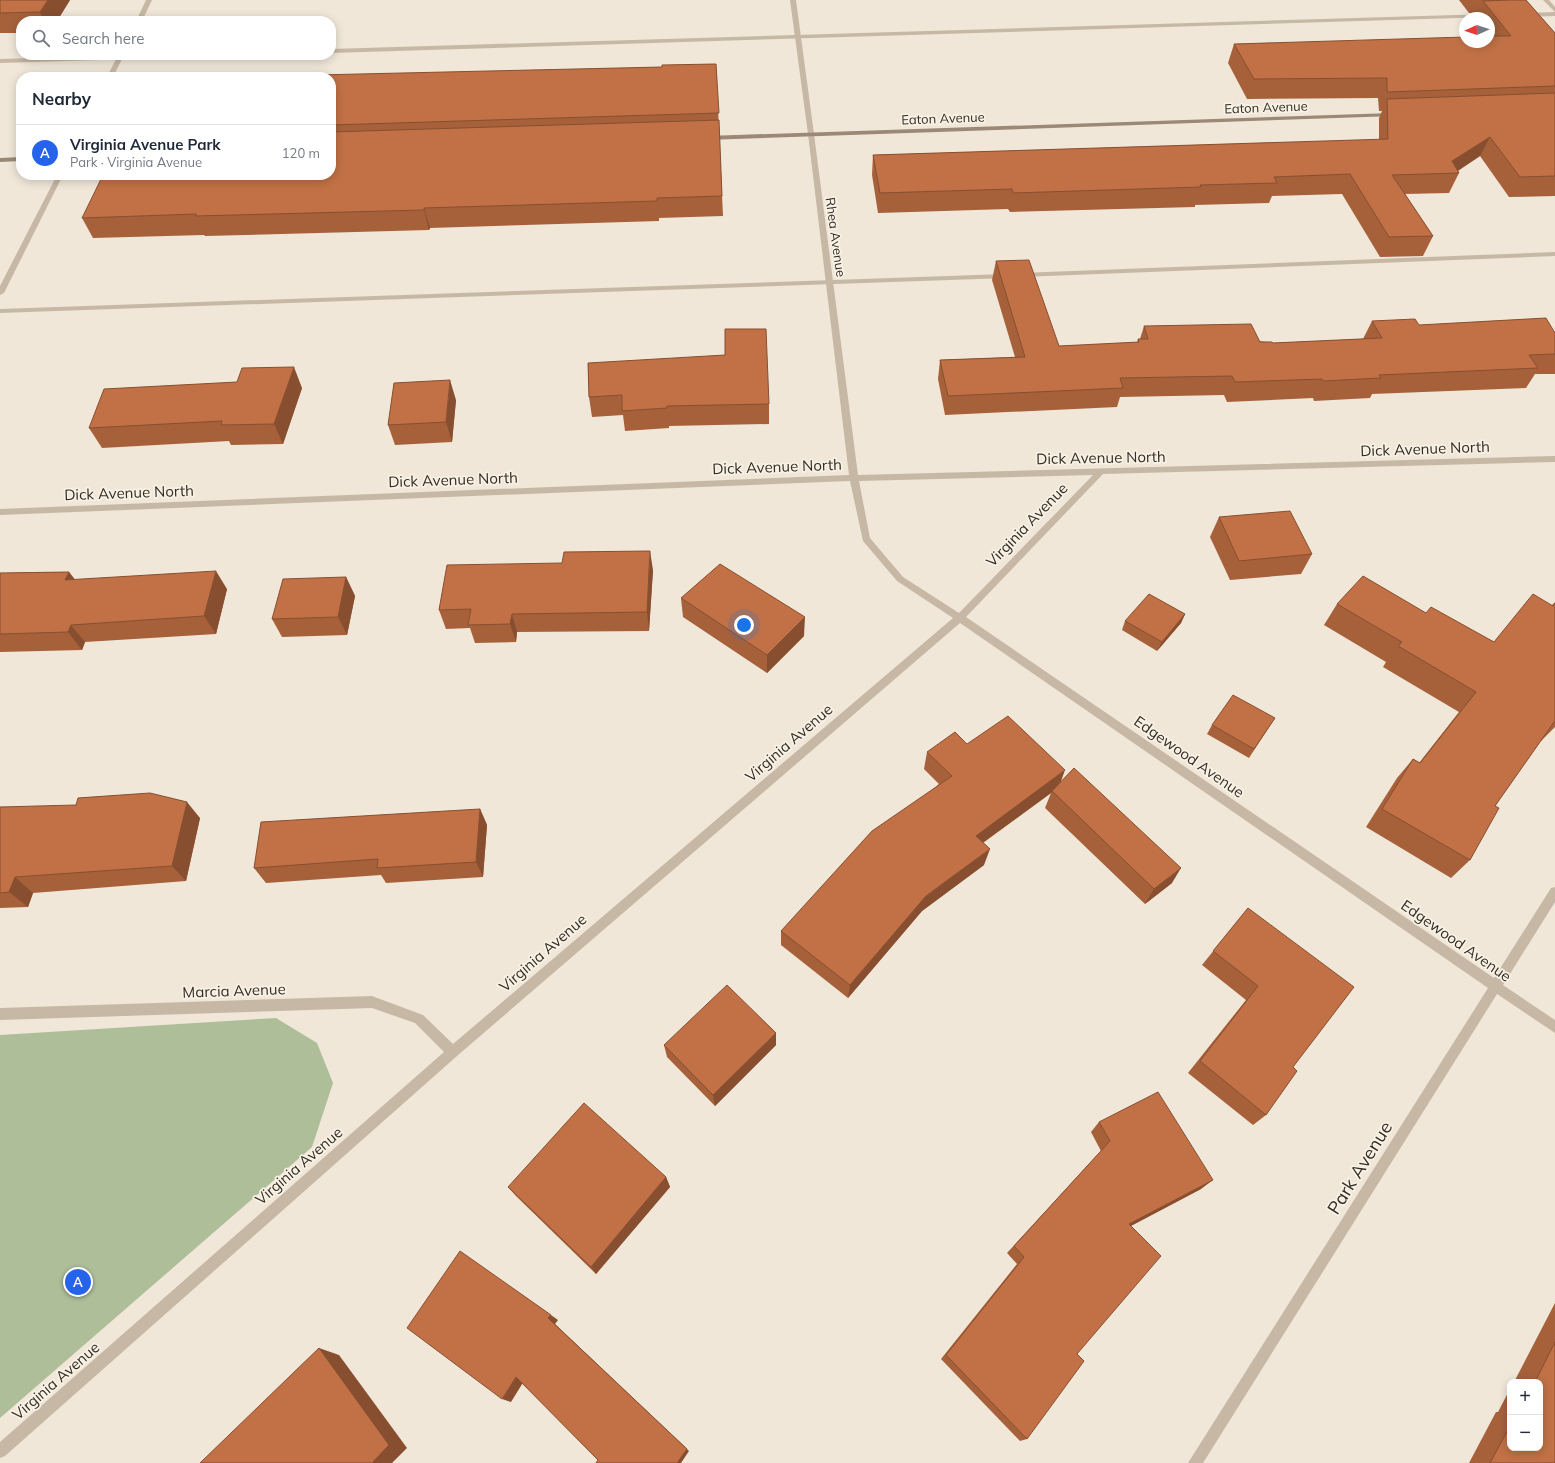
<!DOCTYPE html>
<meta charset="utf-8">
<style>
:root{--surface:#fff;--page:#f6f6f7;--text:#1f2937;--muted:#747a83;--line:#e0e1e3;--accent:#2563eb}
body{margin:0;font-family:Mulish,sans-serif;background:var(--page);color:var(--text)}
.controls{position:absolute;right:12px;bottom:12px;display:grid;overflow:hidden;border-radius:8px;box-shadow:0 2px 10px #0003}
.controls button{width:36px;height:36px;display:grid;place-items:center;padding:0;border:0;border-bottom:1px solid var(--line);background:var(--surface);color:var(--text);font:20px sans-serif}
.compass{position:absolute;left:1459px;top:12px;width:36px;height:36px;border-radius:50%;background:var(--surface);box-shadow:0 2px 10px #0003;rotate:267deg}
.you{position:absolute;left:744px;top:625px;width:14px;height:14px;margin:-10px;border:3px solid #fff;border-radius:50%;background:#1a73e8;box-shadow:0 0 0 6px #1a73e833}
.badge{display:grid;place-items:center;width:26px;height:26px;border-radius:50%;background:var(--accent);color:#fff;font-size:13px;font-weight:700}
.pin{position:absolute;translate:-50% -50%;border:2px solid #fff;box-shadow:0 1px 4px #0006}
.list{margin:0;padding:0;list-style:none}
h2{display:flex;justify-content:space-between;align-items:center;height:52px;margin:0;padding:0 16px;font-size:17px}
h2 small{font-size:13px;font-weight:400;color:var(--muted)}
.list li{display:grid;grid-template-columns:26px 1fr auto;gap:12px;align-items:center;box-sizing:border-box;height:56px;padding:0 16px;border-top:1px solid var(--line)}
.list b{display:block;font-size:15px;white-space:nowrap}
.list p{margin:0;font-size:13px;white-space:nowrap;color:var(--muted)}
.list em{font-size:13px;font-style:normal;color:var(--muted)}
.icon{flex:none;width:22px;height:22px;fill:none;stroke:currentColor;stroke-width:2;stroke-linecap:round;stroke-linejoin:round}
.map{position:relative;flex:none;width:1555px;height:1463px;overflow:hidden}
.search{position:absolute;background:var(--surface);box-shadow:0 2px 10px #0003;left:16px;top:16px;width:320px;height:44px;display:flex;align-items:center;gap:10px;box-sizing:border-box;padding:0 14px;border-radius:16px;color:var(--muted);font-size:15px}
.panel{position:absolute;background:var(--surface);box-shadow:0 2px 10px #0003;left:16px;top:72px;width:320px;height:108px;border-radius:16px}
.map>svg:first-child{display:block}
.green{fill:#aebe99}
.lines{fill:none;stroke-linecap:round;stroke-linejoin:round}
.service{fill:#c7b8a5;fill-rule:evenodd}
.minor{fill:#c7b8a5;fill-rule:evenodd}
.tertiary{fill:#c7b8a5;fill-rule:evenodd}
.secondary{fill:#9b8877;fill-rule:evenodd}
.wall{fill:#a6613b}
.shaded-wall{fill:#874f30}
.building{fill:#c17145;stroke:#874f30}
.labels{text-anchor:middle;stroke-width:3.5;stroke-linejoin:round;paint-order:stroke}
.far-street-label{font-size:13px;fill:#332c26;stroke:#f8f1e4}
.street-label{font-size:15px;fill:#332c26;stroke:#f8f1e4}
.near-street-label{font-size:18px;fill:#332c26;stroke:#f8f1e4}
</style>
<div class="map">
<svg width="1555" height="1463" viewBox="0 0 1555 1463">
<rect width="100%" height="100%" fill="#f0e7d9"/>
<!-- green -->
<polygon class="green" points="276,1018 317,1043 333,1083 312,1147 0,1418 0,1035"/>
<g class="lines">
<!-- service -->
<g class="service">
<polygon points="1555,12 1555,16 1525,17 1522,15 1525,13"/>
<polygon points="1489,14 1492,16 1491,17 331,53 331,49"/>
<polygon points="141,55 206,55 203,57 0,63 0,59"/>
<polygon points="1555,252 1555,256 1021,277 1017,275 1021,273"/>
<polygon points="1005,274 1008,274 1008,278 0,313 0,309"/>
</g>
<!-- minor -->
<g class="minor">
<polygon points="146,0 152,0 142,21 136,21"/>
<polygon points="1543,0 1549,0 1555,7 1555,12"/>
<polygon points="118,55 124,55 113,77 107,77"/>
<path d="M811,132L814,134L858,475L1555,456V462L1103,474L966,617L1494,978L1551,888L1555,887V902L1503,985L1555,1020V1033L1497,994L1203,1463H1188L1488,988L960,623L457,1056L5,1456L0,1458V1442L444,1052L415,1023L372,1008L0,1020V1008L372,996L423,1015L453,1044L953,618L897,581L863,541L850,481L0,515V509L849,475L808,134ZM1093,475L959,613L903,577L870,538L859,481Z"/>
<polygon points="57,175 63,175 4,293 0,295 0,286"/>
</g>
<!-- tertiary -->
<polygon class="tertiary" points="790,0 796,0 814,134 811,136 808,134"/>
<!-- secondary -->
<g class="secondary">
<polygon points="1393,113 1396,115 1395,116 707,140 704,138 707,136"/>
<polygon points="21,157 21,161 0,162 0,158"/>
</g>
</g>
<!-- wall -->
<g class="wall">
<polygon points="0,0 70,0 57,21 21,21 21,33 0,33"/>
<polygon points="1459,0 1526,0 1555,33 1555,196 1509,197 1480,156 1458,171 1459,173 1449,193 1405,194 1433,236 1423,256 1380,257 1342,194 1272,196 1269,203 1195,205 1195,207 1010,212 1008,209 878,213 872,175 873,155 1379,140 1379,118 1382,111 1379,111 1378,98 1247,99 1228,63 1234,44 1489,42 1489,18 1475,18 1478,13 1469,13"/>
<polygon points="716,64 723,216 659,218 659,221 430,228 429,230 205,236 204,235 93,238 82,218 331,175 331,77 662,67"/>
<polygon points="996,261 1059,346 1137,343 1138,339 1140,339 1144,326 1273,343 1363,339 1372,321 1419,325 1555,333 1555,374 1535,374 1526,388 1372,394 1370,398 1314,401 1313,398 1227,402 1224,395 1120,397 1117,407 945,415 938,379 940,360 1015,357 992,280"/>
<polygon points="588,363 769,404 769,424 669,426 669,428 625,431 623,415 592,417 589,397"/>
<polygon points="302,388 283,444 231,445 229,441 102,448 89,428"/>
<polygon points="456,400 452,442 395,445 388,425"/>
<polygon points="1219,517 1312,554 1301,574 1230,580 1210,537"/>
<polygon points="653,570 649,631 517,632 516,642 475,643 470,628 446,629 439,610"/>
<polygon points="69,572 75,580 227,589 216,634 85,642 82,650 0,652 0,573"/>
<polygon points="346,577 355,596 347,635 282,637 272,619"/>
<polygon points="681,598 804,636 767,673 683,617"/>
<polygon points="1555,602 1555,727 1539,743 1495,806 1470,860 1451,878 1366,827 1397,778 1413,759 1419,763 1459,712 1383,667 1386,662 1324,625 1337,604 1426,613 1494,642 1552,605"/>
<polygon points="1185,614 1181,623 1157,651 1122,630 1125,621"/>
<polygon points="1275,718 1249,758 1207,734 1212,725"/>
<polygon points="967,744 1061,782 1172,883 1145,904 1045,808 1051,793 983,843 984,865 922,911 848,998 781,945 781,931 939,784 924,769 927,752"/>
<polygon points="0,807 200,818 186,881 33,893 28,907 0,908"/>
<polygon points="480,809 487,825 483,877 386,883 381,875 266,883 254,868"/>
<polygon points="1248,908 1293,1067 1266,1115 1253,1125 1188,1073 1246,1000 1202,965"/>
<polygon points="664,1045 776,1045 715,1106 667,1057"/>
<polygon points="1099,1122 1201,1189 1131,1226 1077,1354 1027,1439 1020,1441 941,1359 1017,1264 1007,1253 1101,1151 1091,1132"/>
<polygon points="666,1177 670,1187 596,1274 516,1196 508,1187"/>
<polygon points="1555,1303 1555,1463 1469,1463 1496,1412 1498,1412 1510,1389 1510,1448 1540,1382 1514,1382"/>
</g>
<!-- shaded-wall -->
<g class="shaded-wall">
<polygon points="48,0 70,0 57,21 44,21 40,12"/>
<polygon points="1490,137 1480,156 1454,173 1452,161"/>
<polygon points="424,208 430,228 429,230 424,210"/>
<polygon points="294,367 302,388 283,444 274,424"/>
<polygon points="450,380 456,400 452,442 446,422"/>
<polygon points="650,551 653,570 649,631 647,612"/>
<polygon points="216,571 227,589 216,634 204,616"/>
<polygon points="69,572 83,590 65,580"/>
<polygon points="346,577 355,596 347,635 338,617"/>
<polygon points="512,614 517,632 516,642 510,624"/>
<polygon points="1185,614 1181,623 1157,651 1162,642"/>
<polygon points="805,617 804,636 767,673 767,655"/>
<polygon points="71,625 85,642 82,650 68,632"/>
<polygon points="1065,770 1059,787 1052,791 1051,793 971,851 976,836"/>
<polygon points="187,802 200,818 186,881 172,866"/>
<polygon points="480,809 487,825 483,877 476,862"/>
<polygon points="990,849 984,865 922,911 848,998 850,985 926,896"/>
<polygon points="1181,868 1172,883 1145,904 1154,889"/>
<polygon points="15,877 33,893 28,907 9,892"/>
<polygon points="776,1033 776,1045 715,1106 713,1095"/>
<polygon points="666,1177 670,1187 596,1274 591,1267"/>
<polygon points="1213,1180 1201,1189 1119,1232 1129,1224"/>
<polygon points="551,1315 558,1320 555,1324 689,1451 681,1463 677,1463 548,1318"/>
<polygon points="319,1348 339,1355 407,1448 392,1463 372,1463"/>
<polygon points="516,1377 524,1381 511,1402 502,1399"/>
</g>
<!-- building -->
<g class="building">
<polygon points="0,0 48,0 40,12 0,13"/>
<polygon points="1510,0 1526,0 1555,33 1555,86 1387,92 1387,78 1254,79 1234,44 1465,37 1465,42 1489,42 1489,36 1511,36 1483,1"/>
<polygon points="716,64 719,113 331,125 331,77 316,77 316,75 662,67 662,65"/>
<polygon points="1555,93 1555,176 1520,177 1490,137 1452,161 1459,173 1392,175 1433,236 1389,237 1350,174 1274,177 1277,183 1200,185 1201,187 1013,193 1012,189 880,193 873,155 1388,139 1387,99"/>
<polygon points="719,120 722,196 657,198 657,201 424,208 424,210 196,216 196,214 82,218 102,177 112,177 112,175 331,175 331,132"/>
<polygon points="1029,260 1059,346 1139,342 1138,339 1148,339 1144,326 1251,324 1260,342 1272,342 1273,343 1382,338 1372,321 1415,319 1419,325 1546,318 1555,333 1555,354 1529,355 1538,368 1379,375 1381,378 1323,381 1322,379 1235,382 1232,376 1120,378 1123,388 948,396 940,360 1025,357 996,261"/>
<polygon points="725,329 766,329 769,404 667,406 667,408 622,411 622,395 589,397 588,363 725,355"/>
<polygon points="294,367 274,424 221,425 222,421 89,428 104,389 237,382 242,368"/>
<polygon points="450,380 446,422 388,425 394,383"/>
<polygon points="1290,511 1312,554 1239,561 1219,517"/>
<polygon points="650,551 647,612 512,614 510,624 468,625 471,609 439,610 447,565 562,563 564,552"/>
<polygon points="720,564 805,617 767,655 681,598"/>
<polygon points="216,571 204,616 71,625 68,632 0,634 0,573 69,572 65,580"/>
<polygon points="1363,576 1426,613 1431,607 1494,642 1533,594 1553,606 1555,603 1555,722 1554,722 1495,806 1499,808 1470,860 1382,809 1413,759 1420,763 1476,692 1398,646 1402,642 1337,604"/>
<polygon points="346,577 338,617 272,619 283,579"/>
<polygon points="1149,594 1185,614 1162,642 1125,621"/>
<polygon points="1233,695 1275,718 1254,749 1212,725"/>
<polygon points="1008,716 1065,770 976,836 990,849 926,896 850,985 781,931 872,831 952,776 927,752 955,732 967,744"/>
<polygon points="1074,768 1181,868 1154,889 1052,791"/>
<polygon points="150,793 187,802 172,866 15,877 9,892 0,893 0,807 76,805 78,798"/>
<polygon points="480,809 476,862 377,868 378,859 254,868 261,822"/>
<polygon points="1248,908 1354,987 1293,1067 1297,1071 1266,1115 1200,1061 1258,986 1213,951"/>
<polygon points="727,985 776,1033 713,1095 664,1045"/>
<polygon points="1158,1092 1213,1180 1129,1224 1161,1256 1077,1354 1084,1361 1027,1439 946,1355 1024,1257 1014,1246 1110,1141 1099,1122"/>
<polygon points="584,1103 666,1177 591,1267 508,1187"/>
<polygon points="460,1251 551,1315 548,1318 687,1449 677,1463 596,1463 598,1460 516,1377 502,1399 407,1328"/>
<polygon points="1555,1342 1555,1463 1490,1463 1510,1426 1510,1448 1540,1448 1540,1382 1535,1382"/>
<polygon points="319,1348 389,1445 372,1463 200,1463"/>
</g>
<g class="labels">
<!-- far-street labels -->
<g class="far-street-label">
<text transform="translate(1266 107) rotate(-2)" y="5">Eaton Avenue</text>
<text transform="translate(943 118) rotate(-2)" y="5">Eaton Avenue</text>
<text transform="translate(836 237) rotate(82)" y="5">Rhea Avenue</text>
</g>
<!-- street labels -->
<g class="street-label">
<text transform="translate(1425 449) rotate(-2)" y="5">Dick Avenue North</text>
<text transform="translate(1101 458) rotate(-1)" y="5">Dick Avenue North</text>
<text transform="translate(777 467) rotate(-2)" y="5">Dick Avenue North</text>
<text transform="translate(453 480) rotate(-2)" y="5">Dick Avenue North</text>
<text transform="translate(129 493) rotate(-2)" y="5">Dick Avenue North</text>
<text transform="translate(1027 525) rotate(-46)" y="5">Virginia Avenue</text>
<text transform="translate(789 743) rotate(-41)" y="5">Virginia Avenue</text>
<text transform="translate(1189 757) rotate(35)" y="5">Edgewood Avenue</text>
<text transform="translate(1456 941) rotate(35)" y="5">Edgewood Avenue</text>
<text transform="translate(543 953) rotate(-41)" y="5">Virginia Avenue</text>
<text transform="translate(234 991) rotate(-2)" y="5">Marcia Avenue</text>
<text transform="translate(299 1166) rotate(-41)" y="5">Virginia Avenue</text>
<text transform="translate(56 1381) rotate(-41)" y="5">Virginia Avenue</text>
</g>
<!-- near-street labels -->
<g class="near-street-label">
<text transform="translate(1360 1168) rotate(-58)" y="6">Park Avenue</text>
</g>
</g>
</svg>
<div class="controls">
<button>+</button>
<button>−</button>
</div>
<svg class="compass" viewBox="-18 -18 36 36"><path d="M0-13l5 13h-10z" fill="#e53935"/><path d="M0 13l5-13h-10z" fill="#747a83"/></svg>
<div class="you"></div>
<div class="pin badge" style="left:78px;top:1282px">A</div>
<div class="search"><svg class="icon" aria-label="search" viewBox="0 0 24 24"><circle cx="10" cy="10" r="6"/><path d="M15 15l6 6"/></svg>Search here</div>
<section class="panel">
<h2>Nearby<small></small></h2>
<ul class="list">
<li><span class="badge">A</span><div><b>Virginia Avenue Park</b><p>Park · Virginia Avenue</p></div><em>120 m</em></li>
</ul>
</section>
</div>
